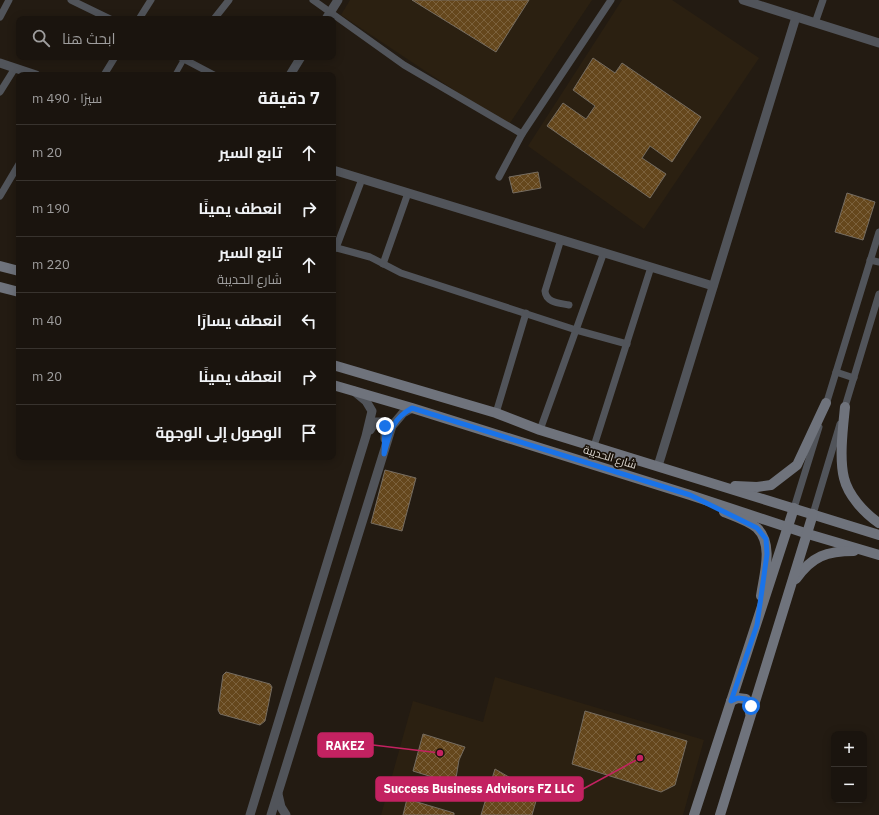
<!DOCTYPE html>
<html lang="ar">
<meta charset="utf-8">
<style>
:root{--surface:#1a140e;--page:#27211c;--text:#f1f3f6;--muted:#9f9e9e;--line:#38332e}
body{margin:0;font-family:"IBM Plex Sans",Cairo,sans-serif;background:var(--page);color:var(--text);direction:rtl}
.controls{position:absolute;right:12px;bottom:12px;display:grid;overflow:hidden;border-radius:8px;box-shadow:0 2px 10px #0003}
.controls button{width:36px;height:36px;display:grid;place-items:center;padding:0;border:0;border-bottom:1px solid var(--line);background:var(--surface);color:var(--text);font:20px sans-serif}
.stop{position:absolute;width:12px;height:12px;margin:-9px;border:3px solid #1a73e8;border-radius:50%;background:#fff}
.stop.end{background:#1a73e8;border-color:#fff;box-shadow:0 1px 4px #0008}
.list{margin:0;padding:0;list-style:none}
h2{display:flex;justify-content:space-between;align-items:center;height:52px;margin:0;padding:0 16px;font-size:17px}
h2 small{font-size:13px;font-weight:400;color:var(--muted)}
.list li{display:grid;grid-template-columns:26px 1fr auto;gap:12px;align-items:center;box-sizing:border-box;height:56px;padding:0 16px;border-top:1px solid var(--line)}
.list b{display:block;font-size:15px;white-space:nowrap}
.list p{margin:0;font-size:13px;white-space:nowrap;color:var(--muted)}
.list em{font-size:13px;font-style:normal;color:var(--muted)}
.icon{flex:none;width:22px;height:22px;fill:none;stroke:currentColor;stroke-width:2;stroke-linecap:round;stroke-linejoin:round}
.map{position:relative;flex:none;width:879px;height:815px;overflow:hidden;direction:ltr}
.search{position:absolute;background:var(--surface);box-shadow:0 2px 10px #0003;left:16px;top:16px;width:320px;height:44px;display:flex;align-items:center;gap:10px;box-sizing:border-box;padding:0 14px;border-radius:8px;color:var(--muted);font-size:15px}
.panel{position:absolute;background:var(--surface);box-shadow:0 2px 10px #0003;left:16px;top:72px;width:320px;height:388px;border-radius:8px;direction:rtl}
.map>svg:first-child{display:block}
.built{fill:#2b2011}
.building{fill:url(#building-cross-hatch);stroke:#766d61}
.lines{fill:none;stroke-linecap:round;stroke-linejoin:round}
.pedestrian{stroke:#51545a;stroke-width:5.5}
.minor{stroke:#51545a;stroke-width:7}
.tertiary{stroke:#51545a;stroke-width:9}
.secondary{stroke:#6f737c;stroke-width:10}
.route{stroke:#1a73e8;stroke-width:5}
.labels{text-anchor:middle;stroke-width:3.5;stroke-linejoin:round;paint-order:stroke}
.street-label{font-size:11px;fill:#dfdad3;stroke:#1a1209}
.leader{fill:none;stroke:#c32261;stroke-width:1.5}
.callout-dot{fill:#c32261;stroke:#1a1209;stroke-width:1.5}
.callout{fill:#c32261;stroke:#c32261;stroke-width:1.5}
.callout-label{font-size:12px;text-anchor:middle;font-weight:bold;fill:#fff}
</style>
<div class="map">
<svg width="879" height="815" viewBox="0 0 879 815">
<defs>
<pattern id="building-cross-hatch" width="8" height="8" patternUnits="userSpaceOnUse"><rect width="8" height="8" fill="#65471c"/><path d="M0 0l8 8M0 8l8-8" fill="none" stroke="#7b613c"/></pattern>
</defs>
<rect width="100%" height="100%" fill="#231b12"/>
<!-- built -->
<g class="built">
<polygon points="350,0 592,0 508,126 341,15"/>
<polygon points="622,0 672,0 759,58 644,229 528,146"/>
<polygon points="495,677 704,740 683,815 381,815 413,701 483,722"/>
</g>
<!-- building -->
<g class="building">
<polygon points="412,0 529,0 496,52"/>
<polygon points="593,58 615,73 622,63 701,117 672,162 650,146 642,158 666,174 650,198 547,126 563,103 586,119 595,106 573,90"/>
<polygon points="538,172 541,188 513,193 509,177"/>
<polygon points="847,193 875,202 863,240 835,232"/>
<polygon points="385,470 416,478 402,531 371,523"/>
<polygon points="226,672 270,684 272,687 265,721 260,725 220,714 218,710 223,675"/>
<polygon points="585,711 687,741 675,785 661,792 572,764"/>
<polygon points="423,734 465,747 459,760 455,784 413,771"/>
<polygon points="495,769 514,780 542,780 532,815 481,815"/>
<polygon points="407,799 454,813 454,815 403,815"/>
</g>
<g class="lines">
<!-- pedestrian -->
<polyline class="pedestrian" points="175,75 184,59"/>
<!-- minor -->
<g class="minor">
<polyline points="71,0 110,19"/>
<polyline points="313,0 404,65 522,134"/>
<polyline points="0,17 9,0"/>
<polyline points="139,19 151,0"/>
<polyline points="214,19 229,0"/>
<polyline points="815,23 823,0"/>
<polyline points="180,57 214,75"/>
<polyline points="104,75 115,57"/>
<polyline points="0,92 15,68"/>
<polyline points="499,177 522,134 611,0"/>
<polyline points="0,196 19,164"/>
<path d="M561,239L545,291C546,303 560,303 569,305"/>
<polyline points="333,247 370,257 401,273 576,330 627,344"/>
<polyline points="336,248 362,179"/>
<polyline points="870,260 879,262"/>
<polyline points="383,264 408,193"/>
<polyline points="836,372 854,378"/>
<polyline points="825,408 879,232"/>
<polyline points="844,410 879,294"/>
<polyline points="496,413 526,313"/>
<polyline points="540,430 604,252"/>
<polyline points="594,446 651,267"/>
<polyline points="794,508 819,427"/>
<polyline points="813,514 840,424"/>
</g>
<!-- tertiary -->
<g class="tertiary">
<polyline points="743,0 879,43"/>
<polyline points="326,19 338,0"/>
<polyline points="0,63 36,75"/>
<polyline points="290,75 301,57"/>
<polyline points="333,170 713,286"/>
<polyline points="370,430 375,422 383,422 385,426 385,439"/>
<polyline points="658,466 796,17"/>
<polyline points="278,794 281,807 286,815"/>
<polyline points="250,815 366,436 372,411 366,401 354,391"/>
<polyline points="271,815 392,426 403,413 412,408"/>
</g>
<!-- secondary -->
<g class="secondary">
<polyline points="0,266 19,271"/>
<polyline points="0,287 19,292"/>
<polyline points="333,365 496,413 540,430 879,535"/>
<polyline points="333,385 412,408 690,495 808,534 879,555"/>
<path d="M845,407C843,427 839,458 844,478C848,495 864,513 879,523"/>
<polyline points="735,486 757,487 771,485 797,465 826,403"/>
<path d="M724,512C734,516 749,521 757,528C774,544 764,575 761,596"/>
<path d="M796,579C812,556 827,551 854,551"/>
<polyline points="731,701 738,698 746,699 751,706 750,713"/>
<polyline points="694,815 794,508"/>
<polyline points="720,815 813,514"/>
</g>
</g>
<g class="lines">
<!-- route -->
<path class="route" d="M385,426L384,454C390,433 391,420 412,408L690,495L757,528L766,539L767,554L757,625L731,701L738,698L746,699L751,706"/>
</g>
<g class="labels">
<!-- street labels -->
<g class="street-label">
<text transform="translate(610 457) rotate(17)" y="4">شارع الحديبة</text>
</g>
</g>
<!-- callouts -->
<path class="leader" d="M440 753L373 745M640 758L583 789"/>
<g class="callout-dot">
<circle cx="440" cy="753" r="4"/>
<circle cx="640" cy="758" r="4"/>
</g>
<g class="callout">
<rect x="318" y="733" width="55" height="24" rx="4"/>
<rect x="376" y="777" width="207" height="24" rx="4"/>
</g>
<g class="callout-label">
<text x="345" y="750">RAKEZ</text>
<text x="479" y="793">Success Business Advisors FZ LLC</text>
</g>
</svg>
<div class="controls">
<button>+</button>
<button>−</button>
</div>
<div class="stop" style="left:751px;top:706px"></div>
<div class="stop end" style="left:385px;top:426px"></div>
<div class="search"><svg class="icon" aria-label="search" viewBox="0 0 24 24"><circle cx="10" cy="10" r="6"/><path d="M15 15l6 6"/></svg>ابحث هنا</div>
<section class="panel">
<h2>7 دقيقة<small>سيرًا · 490 m</small></h2>
<ul class="list">
<li><svg class="icon" aria-label="ahead" viewBox="0 0 24 24"><path d="M12 20V5M6 11l6-6 6 6"/></svg><div><b>تابع السير</b></div><em>20 m</em></li>
<li><svg class="icon" aria-label="right" viewBox="0 0 24 24"><path d="M7 20v-9h11M14 6l5 5-5 5"/></svg><div><b>انعطف يمينًا</b></div><em>190 m</em></li>
<li><svg class="icon" aria-label="ahead" viewBox="0 0 24 24"><path d="M12 20V5M6 11l6-6 6 6"/></svg><div><b>تابع السير</b><p>شارع الحديبة</p></div><em>220 m</em></li>
<li><svg class="icon" aria-label="left" viewBox="0 0 24 24"><path d="M17 20v-9H6M10 6l-5 5 5 5"/></svg><div><b>انعطف يسارًا</b></div><em>40 m</em></li>
<li><svg class="icon" aria-label="right" viewBox="0 0 24 24"><path d="M7 20v-9h11M14 6l5 5-5 5"/></svg><div><b>انعطف يمينًا</b></div><em>20 m</em></li>
<li><svg class="icon" aria-label="arrive" viewBox="0 0 24 24"><path d="M6 21V4h12l-3 4 3 4H6"/></svg><div><b>الوصول إلى الوجهة</b></div></li>
</ul>
</section>
</div>
